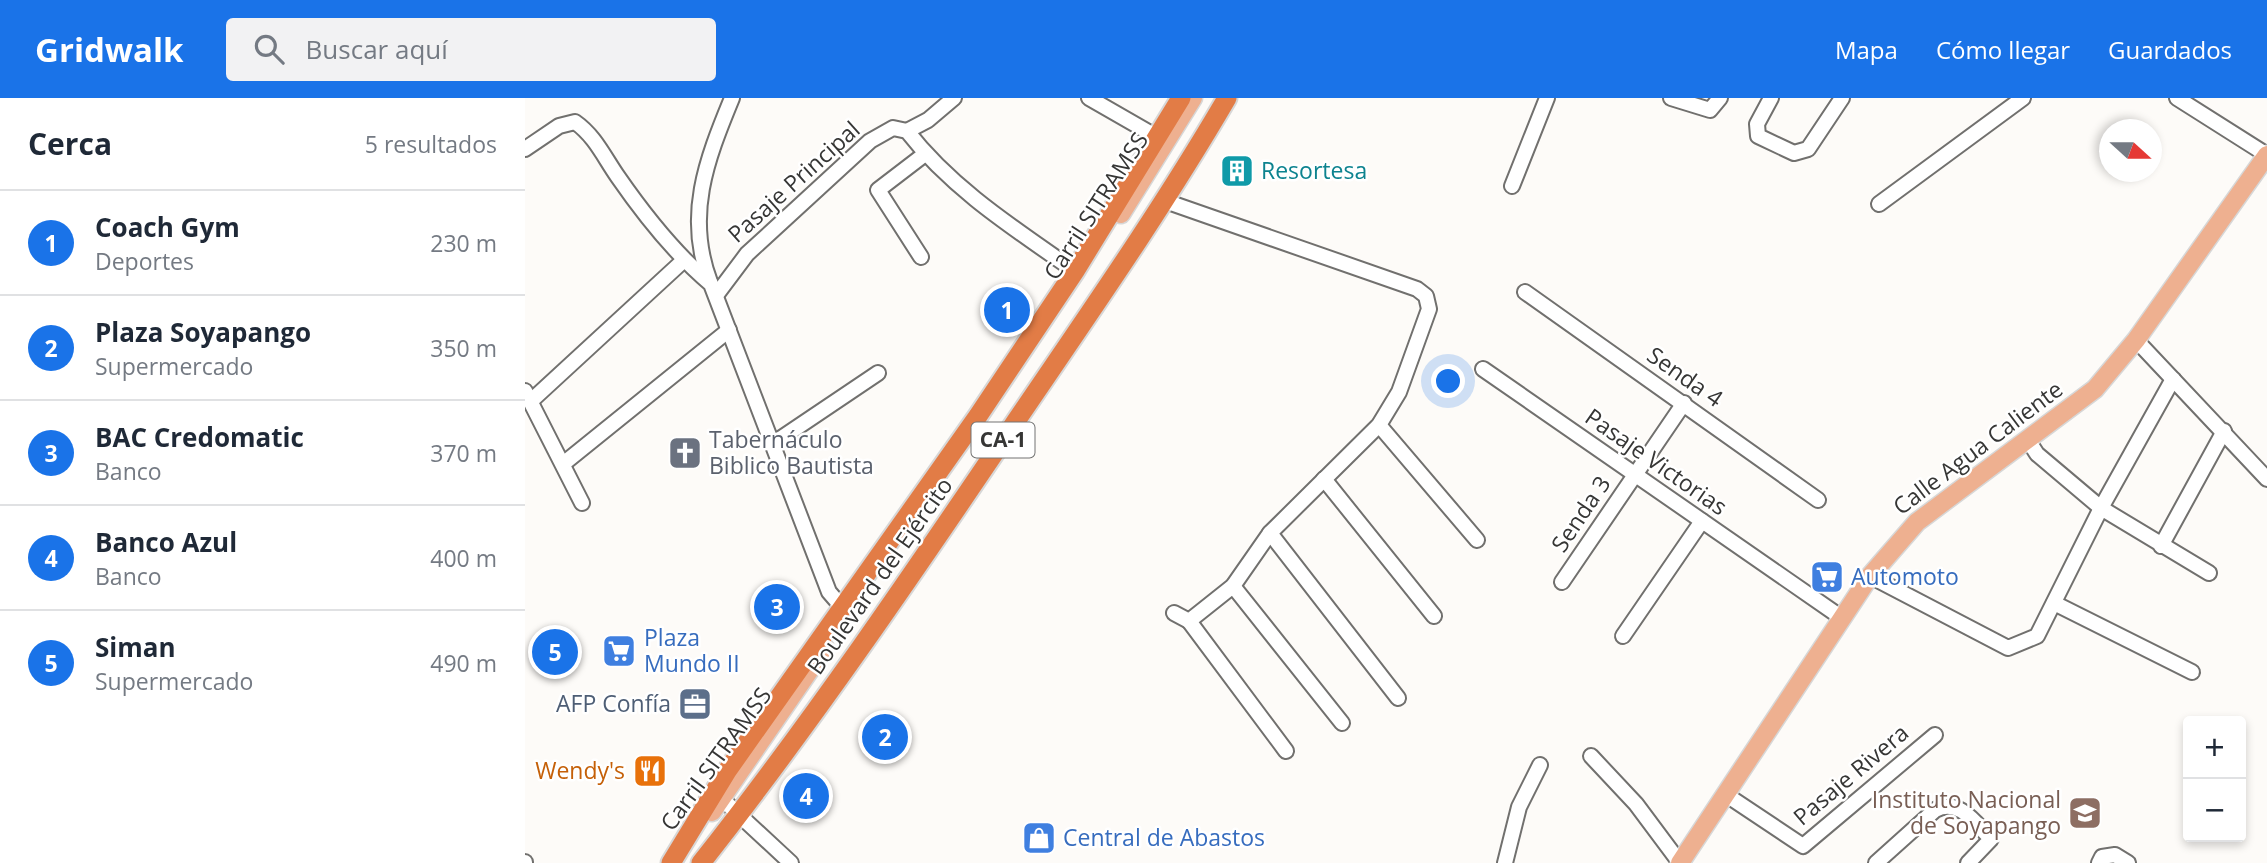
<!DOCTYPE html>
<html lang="es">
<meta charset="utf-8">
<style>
:root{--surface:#fff;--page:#f2f2f3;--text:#1f2937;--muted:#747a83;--line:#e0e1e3;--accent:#1a73e8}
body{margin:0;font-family:"Open Sans",sans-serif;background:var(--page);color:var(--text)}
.controls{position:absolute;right:21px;bottom:21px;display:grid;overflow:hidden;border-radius:7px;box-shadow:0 4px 10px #0003}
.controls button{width:63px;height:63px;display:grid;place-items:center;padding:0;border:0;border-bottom:2px solid var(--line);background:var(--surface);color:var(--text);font:35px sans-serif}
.compass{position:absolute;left:1574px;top:21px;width:63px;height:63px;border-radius:50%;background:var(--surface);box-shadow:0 4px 10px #0003;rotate:111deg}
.you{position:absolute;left:924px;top:284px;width:24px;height:24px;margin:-18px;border:5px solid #fff;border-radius:50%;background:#1a73e8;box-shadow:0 0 0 10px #1a73e833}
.badge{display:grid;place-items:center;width:46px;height:46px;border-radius:50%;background:var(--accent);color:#fff;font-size:23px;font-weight:700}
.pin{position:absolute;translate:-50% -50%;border:4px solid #fff;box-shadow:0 2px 7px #0006}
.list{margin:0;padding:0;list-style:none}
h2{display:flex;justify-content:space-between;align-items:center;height:91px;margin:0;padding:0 28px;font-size:30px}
h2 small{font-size:23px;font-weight:400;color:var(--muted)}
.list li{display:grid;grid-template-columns:46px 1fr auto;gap:21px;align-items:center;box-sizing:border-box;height:105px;padding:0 28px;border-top:2px solid var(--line)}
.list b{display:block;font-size:26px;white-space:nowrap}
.list p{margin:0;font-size:23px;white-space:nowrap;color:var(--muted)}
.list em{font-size:23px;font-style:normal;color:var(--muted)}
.icon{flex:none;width:38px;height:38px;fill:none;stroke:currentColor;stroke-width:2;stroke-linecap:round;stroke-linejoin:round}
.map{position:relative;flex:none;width:1742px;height:765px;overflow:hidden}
header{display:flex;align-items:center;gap:42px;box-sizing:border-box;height:98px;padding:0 35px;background:var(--accent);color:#fff}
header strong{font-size:33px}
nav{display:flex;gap:38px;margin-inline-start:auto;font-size:24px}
.search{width:490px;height:63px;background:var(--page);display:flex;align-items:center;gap:18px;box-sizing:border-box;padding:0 24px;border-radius:7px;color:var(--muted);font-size:26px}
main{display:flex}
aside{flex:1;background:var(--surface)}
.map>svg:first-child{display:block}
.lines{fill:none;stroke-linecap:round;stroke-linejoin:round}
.minor-casing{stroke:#71706e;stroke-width:18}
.major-casing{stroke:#d7d7d7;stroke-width:21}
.highway-casing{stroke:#d7d7d7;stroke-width:23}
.minor{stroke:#fff;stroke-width:14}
.major{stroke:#eeb090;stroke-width:18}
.highway{stroke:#e27c46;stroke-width:19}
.labels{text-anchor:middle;stroke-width:5;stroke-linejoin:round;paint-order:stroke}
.shield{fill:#fff;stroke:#727272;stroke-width:2}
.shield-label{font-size:21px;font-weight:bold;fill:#363635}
.culture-label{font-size:23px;fill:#0d838f;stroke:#fff;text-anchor:start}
.street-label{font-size:23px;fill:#363635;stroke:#fff}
.worship-label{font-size:23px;fill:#5b616d;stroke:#fff;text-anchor:start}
.shop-label{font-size:23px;fill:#366cbe;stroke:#fff;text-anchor:start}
.service-label{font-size:23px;fill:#4e5e75;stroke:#fff;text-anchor:end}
.food-label{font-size:23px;fill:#c56008;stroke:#fff;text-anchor:end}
.education-label{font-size:23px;fill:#785e54;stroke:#fff;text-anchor:end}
</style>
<header>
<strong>Gridwalk</strong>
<div class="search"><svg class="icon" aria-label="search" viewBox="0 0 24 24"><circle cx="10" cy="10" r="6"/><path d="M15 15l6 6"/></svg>Buscar aquí</div>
<nav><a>Mapa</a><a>Cómo llegar</a><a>Guardados</a></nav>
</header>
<main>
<aside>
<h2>Cerca<small>5 resultados</small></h2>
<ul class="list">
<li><span class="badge">1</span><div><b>Coach Gym</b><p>Deportes</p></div><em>230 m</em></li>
<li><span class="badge">2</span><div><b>Plaza Soyapango</b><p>Supermercado</p></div><em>350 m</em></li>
<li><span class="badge">3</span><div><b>BAC Credomatic</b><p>Banco</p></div><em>370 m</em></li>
<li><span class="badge">4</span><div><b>Banco Azul</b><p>Banco</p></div><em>400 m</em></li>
<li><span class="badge">5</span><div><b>Siman</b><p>Supermercado</p></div><em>490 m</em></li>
</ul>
</aside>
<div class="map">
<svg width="1742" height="765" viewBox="0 0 1742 765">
<rect width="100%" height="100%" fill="#fdfbf8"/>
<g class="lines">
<defs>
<g id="minor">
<polyline points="564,0 632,39"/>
<polyline points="1146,0 1185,12 1195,0"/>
<polyline points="1246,0 1232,26 1233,38 1269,55 1283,51 1317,0"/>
<polyline points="1652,0 1742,57"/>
<polyline points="382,33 403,22 429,0"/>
<path d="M0,51L34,28L50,24C70,38 79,59 93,79C120,118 150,156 186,186L304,494L317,509"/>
<polyline points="987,88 1022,0"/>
<polyline points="640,103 892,191 901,198 904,211 874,294 854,327 745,435 708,488 664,523 649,515"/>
<polyline points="1354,106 1498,0"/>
<polyline points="396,159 353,92 400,56"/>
<path d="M185,184C160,118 181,63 207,0"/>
<polyline points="1000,194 1293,402"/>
<path d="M192,196L222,156L345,43L368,30L382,33C427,91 490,131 550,173"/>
<polyline points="1611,242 1742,381"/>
<polyline points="958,271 1317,520"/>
<polyline points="0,293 57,405"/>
<polyline points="6,303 158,163"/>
<polyline points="854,327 952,442"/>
<polyline points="1503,342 1512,356 1576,410 1684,475"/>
<polyline points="249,345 353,275"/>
<polyline points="38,366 204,232"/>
<polyline points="799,381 909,518"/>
<polyline points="745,435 873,600"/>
<polyline points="1636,448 1699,333"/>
<polyline points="1345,478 1483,550 1512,538 1576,410 1648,281"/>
<polyline points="1037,484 1159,305"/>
<polyline points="708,488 817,625"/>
<polyline points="1529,505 1667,574"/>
<polyline points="664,523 761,653"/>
<polyline points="1098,538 1177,423"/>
<polyline points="1066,658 1111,706 1155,765"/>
<polyline points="1200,696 1278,748 1410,637"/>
<polyline points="196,700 266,765"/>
<polyline points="0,764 0,765"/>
<polyline points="980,765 994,709 1015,667"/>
<path d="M1351,765L1410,712C1434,699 1451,726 1466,741L1443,765"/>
<polyline points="1574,765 1577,759 1590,757 1603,765"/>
</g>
<g id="major">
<polyline points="596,116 668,0"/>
<polyline points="187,714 300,550"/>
<polyline points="1155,765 1345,478 1392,424 1570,291 1611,242 1742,57"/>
</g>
<g id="highway">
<polyline points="146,765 202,673 453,318 550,173 656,0"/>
<path d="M176,765C287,624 387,477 487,329C561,220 636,113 702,0"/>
</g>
</defs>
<!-- minor casing -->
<use href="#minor" class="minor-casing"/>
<!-- major casing -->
<use href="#major" class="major-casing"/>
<!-- highway casing -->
<use href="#highway" class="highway-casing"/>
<!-- minor -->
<use href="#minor" class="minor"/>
<!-- major -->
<use href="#major" class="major"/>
<!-- highway -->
<use href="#highway" class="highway"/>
</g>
<!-- icons -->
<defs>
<symbol id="building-square" viewBox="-11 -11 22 22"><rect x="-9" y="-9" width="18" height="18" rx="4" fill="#0f9aa8" stroke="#fff"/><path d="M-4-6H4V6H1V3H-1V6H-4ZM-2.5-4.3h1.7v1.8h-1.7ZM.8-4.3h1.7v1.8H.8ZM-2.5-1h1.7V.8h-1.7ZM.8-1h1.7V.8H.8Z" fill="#fff"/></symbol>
<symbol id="church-square" viewBox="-11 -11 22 22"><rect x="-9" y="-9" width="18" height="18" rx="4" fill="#6b7280" stroke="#fff"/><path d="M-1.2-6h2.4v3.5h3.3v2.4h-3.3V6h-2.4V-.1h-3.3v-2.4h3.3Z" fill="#fff"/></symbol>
<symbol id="supermarket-square" viewBox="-11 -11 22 22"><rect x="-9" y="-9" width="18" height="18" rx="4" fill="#3f7fe0" stroke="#fff"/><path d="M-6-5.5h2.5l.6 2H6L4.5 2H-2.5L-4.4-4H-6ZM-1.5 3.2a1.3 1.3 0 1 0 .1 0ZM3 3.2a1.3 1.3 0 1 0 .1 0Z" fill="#fff"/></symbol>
<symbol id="office-square" viewBox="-11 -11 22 22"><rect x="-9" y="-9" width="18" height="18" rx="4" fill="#5c6f8a" stroke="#fff"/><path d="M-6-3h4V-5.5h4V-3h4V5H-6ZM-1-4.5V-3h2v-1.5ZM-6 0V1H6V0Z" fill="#fff"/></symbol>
<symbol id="restaurant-square" viewBox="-11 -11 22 22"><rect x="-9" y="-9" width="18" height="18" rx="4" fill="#e8710a" stroke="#fff"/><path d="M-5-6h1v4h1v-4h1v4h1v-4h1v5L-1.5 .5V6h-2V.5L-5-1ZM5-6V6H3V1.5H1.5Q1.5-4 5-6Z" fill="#fff"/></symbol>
<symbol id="school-square" viewBox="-11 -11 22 22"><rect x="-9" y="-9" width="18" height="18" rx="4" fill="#8d6e63" stroke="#fff"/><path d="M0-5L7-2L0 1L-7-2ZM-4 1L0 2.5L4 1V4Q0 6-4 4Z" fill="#fff"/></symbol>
<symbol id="shop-square" viewBox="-11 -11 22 22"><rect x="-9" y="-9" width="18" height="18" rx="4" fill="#3f7fe0" stroke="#fff"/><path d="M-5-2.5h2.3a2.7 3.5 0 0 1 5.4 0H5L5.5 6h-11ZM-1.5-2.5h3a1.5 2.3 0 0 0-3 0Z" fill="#fff"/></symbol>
</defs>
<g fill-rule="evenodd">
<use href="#building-square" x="693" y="54" width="38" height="38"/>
<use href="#church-square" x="141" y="336" width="38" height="38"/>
<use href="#supermarket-square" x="1283" y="460" width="38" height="38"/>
<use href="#supermarket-square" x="75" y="534" width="38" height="38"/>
<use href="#office-square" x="151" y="587" width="38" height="38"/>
<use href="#restaurant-square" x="106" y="654" width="38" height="38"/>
<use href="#school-square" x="1541" y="696" width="38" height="38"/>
<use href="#shop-square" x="495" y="721" width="38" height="38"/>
</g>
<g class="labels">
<!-- shield labels -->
<rect class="shield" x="446.5" y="324.5" width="63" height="35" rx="5"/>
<g class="shield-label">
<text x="478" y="349">CA-1</text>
</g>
<!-- culture labels -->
<g class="culture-label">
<text x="736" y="81">Resortesa</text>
</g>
<!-- street labels -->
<g class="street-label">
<text transform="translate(269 84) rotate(-42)" y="8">Pasaje Principal</text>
<text transform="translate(571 108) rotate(-57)" y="8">Carril SITRAMSS</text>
<text transform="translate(1160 279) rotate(35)" y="8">Senda 4</text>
<text transform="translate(1453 350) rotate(-37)" y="8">Calle Agua Caliente</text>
<text transform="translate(1131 364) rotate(35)" y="8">Pasaje Victorias</text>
<text transform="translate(1056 416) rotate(-56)" y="8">Senda 3</text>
<text transform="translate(355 478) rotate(-55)" y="8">Boulevard del Ejército</text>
<text transform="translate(191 661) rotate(-54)" y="8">Carril SITRAMSS</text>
<text transform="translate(1326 677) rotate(-40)" y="8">Pasaje Rivera</text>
</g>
<!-- worship labels -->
<g class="worship-label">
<text x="184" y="350">Tabernáculo<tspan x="184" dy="26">Biblico Bautista</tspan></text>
</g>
<!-- shop labels -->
<g class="shop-label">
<text x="1326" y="487">Automoto</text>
<text x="119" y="548">Plaza<tspan x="119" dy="26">Mundo II</tspan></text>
<text x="538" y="748">Central de Abastos</text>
</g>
<!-- service labels -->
<g class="service-label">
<text x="146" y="614">AFP Confía</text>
</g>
<!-- food labels -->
<g class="food-label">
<text x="100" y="681">Wendy's</text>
</g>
<!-- education labels -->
<g class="education-label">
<text x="1536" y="710">Instituto Nacional<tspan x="1536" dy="26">de Soyapango</tspan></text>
</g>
</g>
</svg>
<div class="controls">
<button>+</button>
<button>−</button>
</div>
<svg class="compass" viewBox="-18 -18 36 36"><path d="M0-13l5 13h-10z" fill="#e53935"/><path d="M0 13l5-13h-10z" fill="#747a83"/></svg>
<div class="you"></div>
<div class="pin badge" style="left:482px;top:212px">1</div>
<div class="pin badge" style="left:360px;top:639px">2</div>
<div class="pin badge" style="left:252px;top:509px">3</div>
<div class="pin badge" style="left:281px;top:698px">4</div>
<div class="pin badge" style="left:30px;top:554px">5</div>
</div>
</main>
